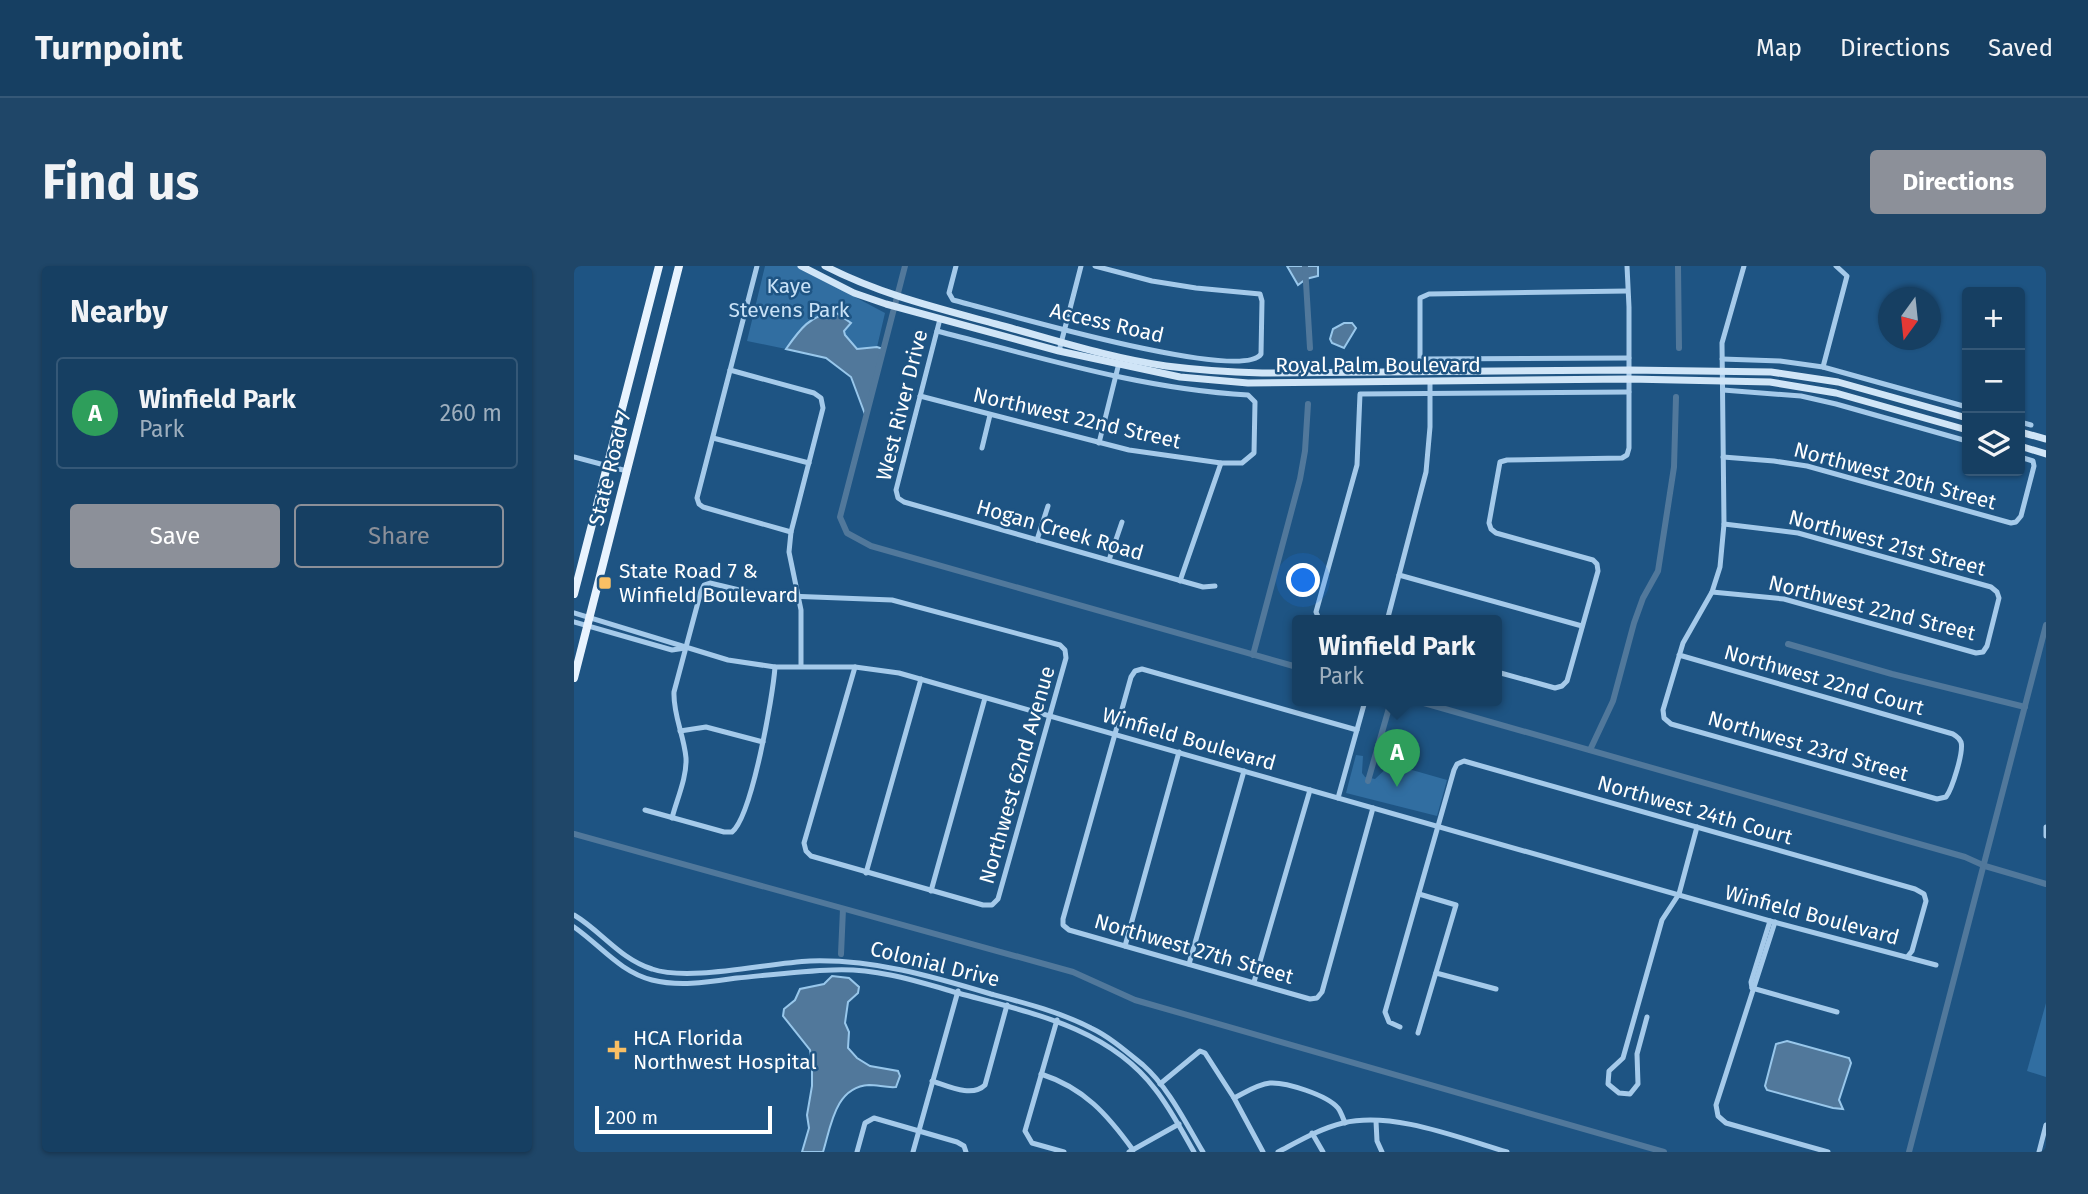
<!DOCTYPE html>
<meta charset="utf-8">
<style>
:root{--surface:#163f62;--page:#1f4668;--text:#f1f3f6;--muted:#9eafbe;--line:#355877;--accent:#8c9099}
body{margin:0;font-family:"Fira Sans",sans-serif;background:var(--page);color:var(--text)}
.controls{position:absolute;right:21px;top:21px;display:grid;overflow:hidden;border-radius:7px;box-shadow:0 2px 5px #0004}
.controls button{width:63px;height:63px;display:grid;place-items:center;padding:0;border:0;border-bottom:2px solid var(--line);background:var(--surface);color:var(--text);font:35px sans-serif}
.compass{position:absolute;left:1304px;top:21px;width:63px;height:63px;border-radius:50%;background:var(--surface);box-shadow:0 2px 5px #0004;rotate:195deg}
.scale{position:absolute;left:21px;bottom:18px;width:177px;box-sizing:border-box;padding-left:7px;border:4px solid #fff;border-top:0;font-size:19px;line-height:24px;white-space:nowrap;color:#fff;-webkit-text-stroke:5px #1e5483;paint-order:stroke}
.you{position:absolute;left:730px;top:315px;width:24px;height:24px;margin:-18px;border:5px solid #fff;border-radius:50%;background:#1a73e8;box-shadow:0 0 0 10px #1a73e833}
.badge{display:grid;place-items:center;width:46px;height:46px;border-radius:50%;background:var(--accent);color:#fff;font-size:23px;font-weight:700}
.pin{position:absolute;translate:-50% -58px;filter:drop-shadow(0 2px 4px #0008)}
.pin::after{content:'';position:absolute;top:37px;width:24px;height:21px;background:inherit;clip-path:polygon(0 0,100% 0,50% 100%)}
.popup{position:absolute;left:718px;top:349px;width:210px;height:91px;box-sizing:border-box;display:grid;place-content:center;border-radius:7px;background:var(--surface);filter:drop-shadow(0 2px 5px #0005);font-size:23px;white-space:nowrap;color:var(--muted)}
.popup b{font-size:26px;color:var(--text)}
.popup::after{content:'';position:absolute;left:50%;top:100%;margin-left:-14px;border:14px solid transparent;border-top-color:var(--surface)}
.list{margin:0;padding:0;list-style:none}
h2{display:flex;justify-content:space-between;align-items:center;height:91px;margin:0;padding:0 28px;font-size:30px}
h2 small{font-size:23px;font-weight:400;color:var(--muted)}
.list li{display:grid;grid-template-columns:46px 1fr auto;gap:21px;align-items:center;box-sizing:border-box;height:112px;margin:0 14px 14px;padding:0 14px;border:2px solid var(--line);border-radius:7px}
.list b{display:block;font-size:26px;white-space:nowrap}
.list p{margin:0;font-size:23px;white-space:nowrap;color:var(--muted)}
.list em{font-size:23px;font-style:normal;color:var(--muted)}
.actions{display:flex;gap:14px;padding:21px 28px}
.actions a{flex:1;padding:16px 0;border:2px solid var(--accent);border-radius:7px;text-align:center;font-size:24px;color:var(--accent)}
.actions .main{background:var(--accent);color:#fff}
.icon{flex:none;width:38px;height:38px;fill:none;stroke:currentColor;stroke-width:2;stroke-linecap:round;stroke-linejoin:round}
.map{position:relative;flex:none;width:1472px;height:886px;overflow:hidden;border-radius:7px}
header{display:flex;align-items:center;gap:42px;box-sizing:border-box;height:98px;padding:0 35px;background:var(--surface);border-bottom:2px solid var(--line)}
header strong{font-size:33px}
nav{display:flex;gap:38px;margin-inline-start:auto;font-size:24px}
.intro{display:flex;align-items:center;justify-content:space-between;box-sizing:border-box;height:168px;padding:0 42px}
h1{margin:0;font-size:49px}
.button{padding:18px 32px;border-radius:7px;background:var(--accent);color:#fff;font-size:24px;font-weight:700}
main{display:flex;gap:42px;padding:0 42px}
aside{flex:1;background:var(--surface);border-radius:7px;box-shadow:0 2px 5px #0004}
.map>svg:first-child{display:block}
.green{fill:#316ea1}
.water{fill:#51789b;stroke:#98c7eb;stroke-width:2}
.lines{fill:none;stroke-linecap:round;stroke-linejoin:round}
.canal{stroke:#51789b;stroke-width:6}
.minor{stroke:#a5caea;stroke-width:5}
.secondary{stroke:#d0e5f7;stroke-width:7}
.primary{stroke:#e8f3fe;stroke-width:8}
.poi-dot{fill:#f9bf64;stroke:#1e5483;stroke-width:2.5}
.labels{text-anchor:middle;stroke-width:5;stroke-linejoin:round;paint-order:stroke}
.park-label{font-size:21px;fill:#c9e2f7;stroke:#1e5483}
.street-label{font-size:21px;fill:#fff;stroke:#1e5483}
.poi-label{font-size:21px;fill:#fff;stroke:#1e5483;text-anchor:start}
</style>
<header>
<strong>Turnpoint</strong>
<nav><a>Map</a><a>Directions</a><a>Saved</a></nav>
</header>
<div class="intro"><h1>Find us</h1><a class="button">Directions</a></div>
<main>
<aside>
<h2>Nearby<small></small></h2>
<ul class="list">
<li><span class="badge" style="background:#2e9e5b">A</span><div><b>Winfield Park</b><p>Park</p></div><em>260 m</em></li>
</ul>
<div class="actions"><a class="main">Save</a><a>Share</a></div>
</aside>
<div class="map">
<svg width="1472" height="886" viewBox="0 0 1472 886">
<rect width="100%" height="100%" fill="#1e5483"/>
<!-- green -->
<g class="green">
<path d="M191,0H223L311,47L303,81L283,83L270,69V66L277,58L261,46C236,49 226,64 212,83L173,75Z"/>
<polygon points="782,489 789,490 788,507 791,511 801,513 817,498 873,514 863,550 772,527"/>
<polygon points="1472,737 1472,811 1453,805"/>
</g>
<!-- water -->
<g class="water">
<polygon points="713,0 744,0 744,10 732,13 724,19"/>
<path d="M261,46L277,57L270,65L271,69L283,83L303,81L309,83L292,151L277,111L252,92L212,83C226,63 236,49 261,46Z"/>
<polygon points="770,57 778,57 782,62 770,82 758,77 756,73 759,63"/>
<path d="M258,710L275,712L285,721L284,727L274,736L271,757L275,766L274,782L283,792L296,800L324,805L326,810L322,821C313,822 304,819 295,819C261,821 257,860 249,886H228L235,862L233,849L238,820V796L236,784L209,750L210,743L221,734L226,723L250,718Z"/>
<polygon points="1213,775 1275,792 1277,797 1265,834 1269,843 1259,842 1193,824 1191,820 1202,778"/>
</g>
<g class="lines">
<!-- canal -->
<g class="canal">
<polyline points="331,0 266,251 273,267 297,280 723,401"/>
<polyline points="731,0 736,82"/>
<polyline points="1104,0 1105,82"/>
<polyline points="1214,378 1318,408 1451,441"/>
<polyline points="679,389 726,213 731,185 734,138"/>
<polyline points="843,435 1391,591 1411,600 1472,618"/>
<polyline points="1016,484 1039,435 1060,357 1069,332 1084,305 1100,201 1102,131"/>
<polyline points="794,515 817,435"/>
<polyline points="0,568 499,706 561,734 1090,886"/>
<polyline points="267,688 269,643"/>
<polyline points="1335,886 1472,359"/>
</g>
<!-- minor -->
<g class="minor">
<polyline points="183,0 123,232 125,238 129,241 217,266"/>
<path d="M382,0L375,27L379,34C419,44 667,118 687,88L688,35L686,28L622,22L578,15L521,0"/>
<polyline points="366,53 322,224 324,232 330,236 629,321 641,320"/>
<polyline points="485,85 507,0"/>
<polyline points="846,93 1055,92"/>
<polyline points="1148,93 1206,95 1249,101 1393,141"/>
<polyline points="1249,101 1273,10 1262,0"/>
<polyline points="156,104 240,127 247,132 249,142 217,266 215,286 227,344 227,400"/>
<polyline points="846,106 846,32 855,28 1053,25"/>
<polyline points="1149,124 1227,130 1262,138 1393,175"/>
<path d="M346,130L555,184L647,197H668L680,187L681,136L674,129C567,123 465,91 363,65"/>
<polyline points="1446,156 1457,159"/>
<polyline points="139,172 235,197"/>
<polyline points="525,177 545,97"/>
<polyline points="408,182 416,149"/>
<polyline points="0,191 53,205"/>
<polyline points="1149,191 1200,195 1233,200 1437,257 1442,256 1447,250 1460,200 1459,195 1446,191"/>
<polyline points="463,274 474,240"/>
<polyline points="535,294 548,256"/>
<polyline points="825,309 1008,360"/>
<polyline points="606,315 647,197"/>
<polyline points="1138,326 1210,333 1402,387 1409,386 1413,380 1425,332 1423,326 1417,321 1224,267 1150,258"/>
<polyline points="0,347 154,394 201,401 281,401 325,407 1196,655 1362,699"/>
<polyline points="746,355 742,346 783,199 786,128 1055,126"/>
<polyline points="813,355 852,206 856,161 856,117"/>
<polyline points="0,356 98,384 111,382"/>
<path d="M1105,389L1379,468C1383,471 1385,471 1387,476C1390,486 1378,523 1372,531L1363,533L1097,458L1090,452L1089,444L1109,377L1138,326L1146,301L1150,258L1148,77L1170,0"/>
<polyline points="923,406 981,422 988,420 993,415 1024,305 1023,298 1019,294 922,267 917,263 915,257 926,196 933,194 1048,192 1053,189 1055,182 1055,41 1053,0"/>
<polyline points="783,464 568,403 561,405 557,411 489,653 489,659 495,664 736,733 743,732 748,726 799,542"/>
<polyline points="106,465 132,461 189,476"/>
<polyline points="764,532 791,435"/>
<path d="M71,544L150,566H158C178,550 199,430 201,401"/>
<path d="M98,552C103,533 113,511 112,492C110,469 99,449 100,426L127,325L130,319L136,317L186,329L318,334L486,379L491,384L492,392L424,633L418,639H409L237,590L232,585L230,577L281,401"/>
<polyline points="1472,561 1472,570"/>
<polyline points="292,607 347,413"/>
<polyline points="357,625 411,432"/>
<path d="M0,649C27,665 46,693 78,703C116,716 192,697 236,695C299,693 357,710 417,728C451,737 486,746 517,762C536,771 553,786 569,799C595,822 611,856 629,886"/>
<polyline points="1201,656 1142,839 1144,850 1152,857 1254,886"/>
<path d="M0,661C26,679 46,706 78,714C106,721 135,716 163,712C195,709 227,705 259,704C302,702 342,715 384,727C454,746 534,761 581,823C596,842 608,865 620,886"/>
<polyline points="551,680 605,486"/>
<polyline points="615,698 670,505"/>
<polyline points="862,707 922,723"/>
<polyline points="680,716 736,524"/>
<polyline points="1178,722 1263,746"/>
<polyline points="1178,722 1177,716 1196,655"/>
<polyline points="1073,751 1063,788 1064,818 1056,828 1045,827 1034,818 1035,805 1049,792 1088,654 1105,628 1123,561"/>
<polyline points="483,754 451,865 458,877 490,886"/>
<polyline points="826,761 815,756 811,746 880,504 883,498 890,495 1341,623 1350,628 1352,635 1338,685 1334,690"/>
<polyline points="844,767 882,639 845,628"/>
<path d="M467,808C510,822 533,848 559,884"/>
<path d="M358,815C374,820 398,832 411,819L433,739"/>
<polyline points="586,818 626,785 631,787 660,832 689,886"/>
<path d="M660,832C670,827 684,818 696,817C712,816 753,829 764,842C767,846 769,852 771,857"/>
<polyline points="802,855 803,875 808,886"/>
<polyline points="738,867 749,886"/>
<polyline points="283,886 291,857 300,852 383,876 390,880 392,886"/>
<polyline points="339,886 384,725"/>
<polyline points="555,886 605,858"/>
<path d="M704,886C725,875 745,863 769,857C819,845 885,872 933,886"/>
<polyline points="1465,886 1472,859"/>
</g>
<!-- secondary -->
<g class="secondary">
<polyline points="227,0 280,27 312,38 485,85 606,111 674,117 1055,113 1196,116 1262,127 1393,164"/>
<path d="M251,0C305,28 363,42 422,58C478,73 535,92 592,100C624,104 656,106 688,107L1055,104L1197,106L1264,116L1393,152"/>
<polyline points="1446,166 1472,173"/>
<polyline points="1446,180 1472,188"/>
</g>
<!-- primary -->
<g class="primary">
<polyline points="0,328 85,0"/>
<polyline points="0,412 105,0"/>
</g>
</g>
<!-- markers -->
<g class="poi-dot">
<rect x="24" y="310" width="14" height="14" rx="3.5"/>
<path d="M39.5 773.5h7v7h7v7h-7v7h-7v-7h-7v-7h7z"/>
</g>
<g class="labels">
<!-- park labels -->
<g class="park-label">
<text x="215" y="27">Kaye<tspan x="215" dy="24">Stevens Park</tspan></text>
</g>
<!-- street labels -->
<g class="street-label">
<text transform="translate(533 57) rotate(13)" y="7">Access Road</text>
<text x="804" y="106">Royal Palm Boulevard</text>
<text transform="translate(328 139) rotate(-76)" y="7">West River Drive</text>
<text transform="translate(503 152) rotate(13)" y="7">Northwest 22nd Street</text>
<text transform="translate(36 202) rotate(-76)" y="7">State Road 7</text>
<text transform="translate(1321 210) rotate(15)" y="7">Northwest 20th Street</text>
<text transform="translate(486 264) rotate(16)" y="7">Hogan Creek Road</text>
<text transform="translate(1313 277) rotate(15)" y="7">Northwest 21st Street</text>
<text transform="translate(1298 342) rotate(14)" y="7">Northwest 22nd Street</text>
<text transform="translate(1250 414) rotate(16)" y="7">Northwest 22nd Court</text>
<text transform="translate(615 473) rotate(16)" y="7">Winfield Boulevard</text>
<text transform="translate(1234 480) rotate(16)" y="7">Northwest 23rd Street</text>
<text transform="translate(443 509) rotate(-74)" y="7">Northwest 62nd Avenue</text>
<text transform="translate(1121 544) rotate(16)" y="7">Northwest 24th Court</text>
<text transform="translate(1238 649) rotate(15)" y="7">Winfield Boulevard</text>
<text transform="translate(620 683) rotate(16)" y="7">Northwest 27th Street</text>
<text transform="translate(361 698) rotate(14)" y="7">Colonial Drive</text>
</g>
<!-- poi labels -->
<g class="poi-label">
<text x="45" y="312">State Road 7 &amp;<tspan x="45" dy="24">Winfield Boulevard</tspan></text>
<text x="59" y="779">HCA Florida<tspan x="59" dy="24">Northwest Hospital</tspan></text>
</g>
</g>
</svg>
<div class="controls">
<button>+</button>
<button>−</button>
<button><svg class="icon" aria-label="layers" viewBox="0 0 24 24"><path d="M12 4l9 5-9 5-9-5zM3 14l9 5 9-5"/></svg></button>
</div>
<svg class="compass" viewBox="-18 -18 36 36"><path d="M0-13l5 13h-10z" fill="#e53935"/><path d="M0 13l5-13h-10z" fill="#9eafbe"/></svg>
<div class="scale">200 m</div>
<div class="you"></div>
<div class="pin badge" style="left:823px;top:521px;background:#2e9e5b">A</div>
<div class="popup"><b>Winfield Park</b>Park</div>
</div>
</main>
